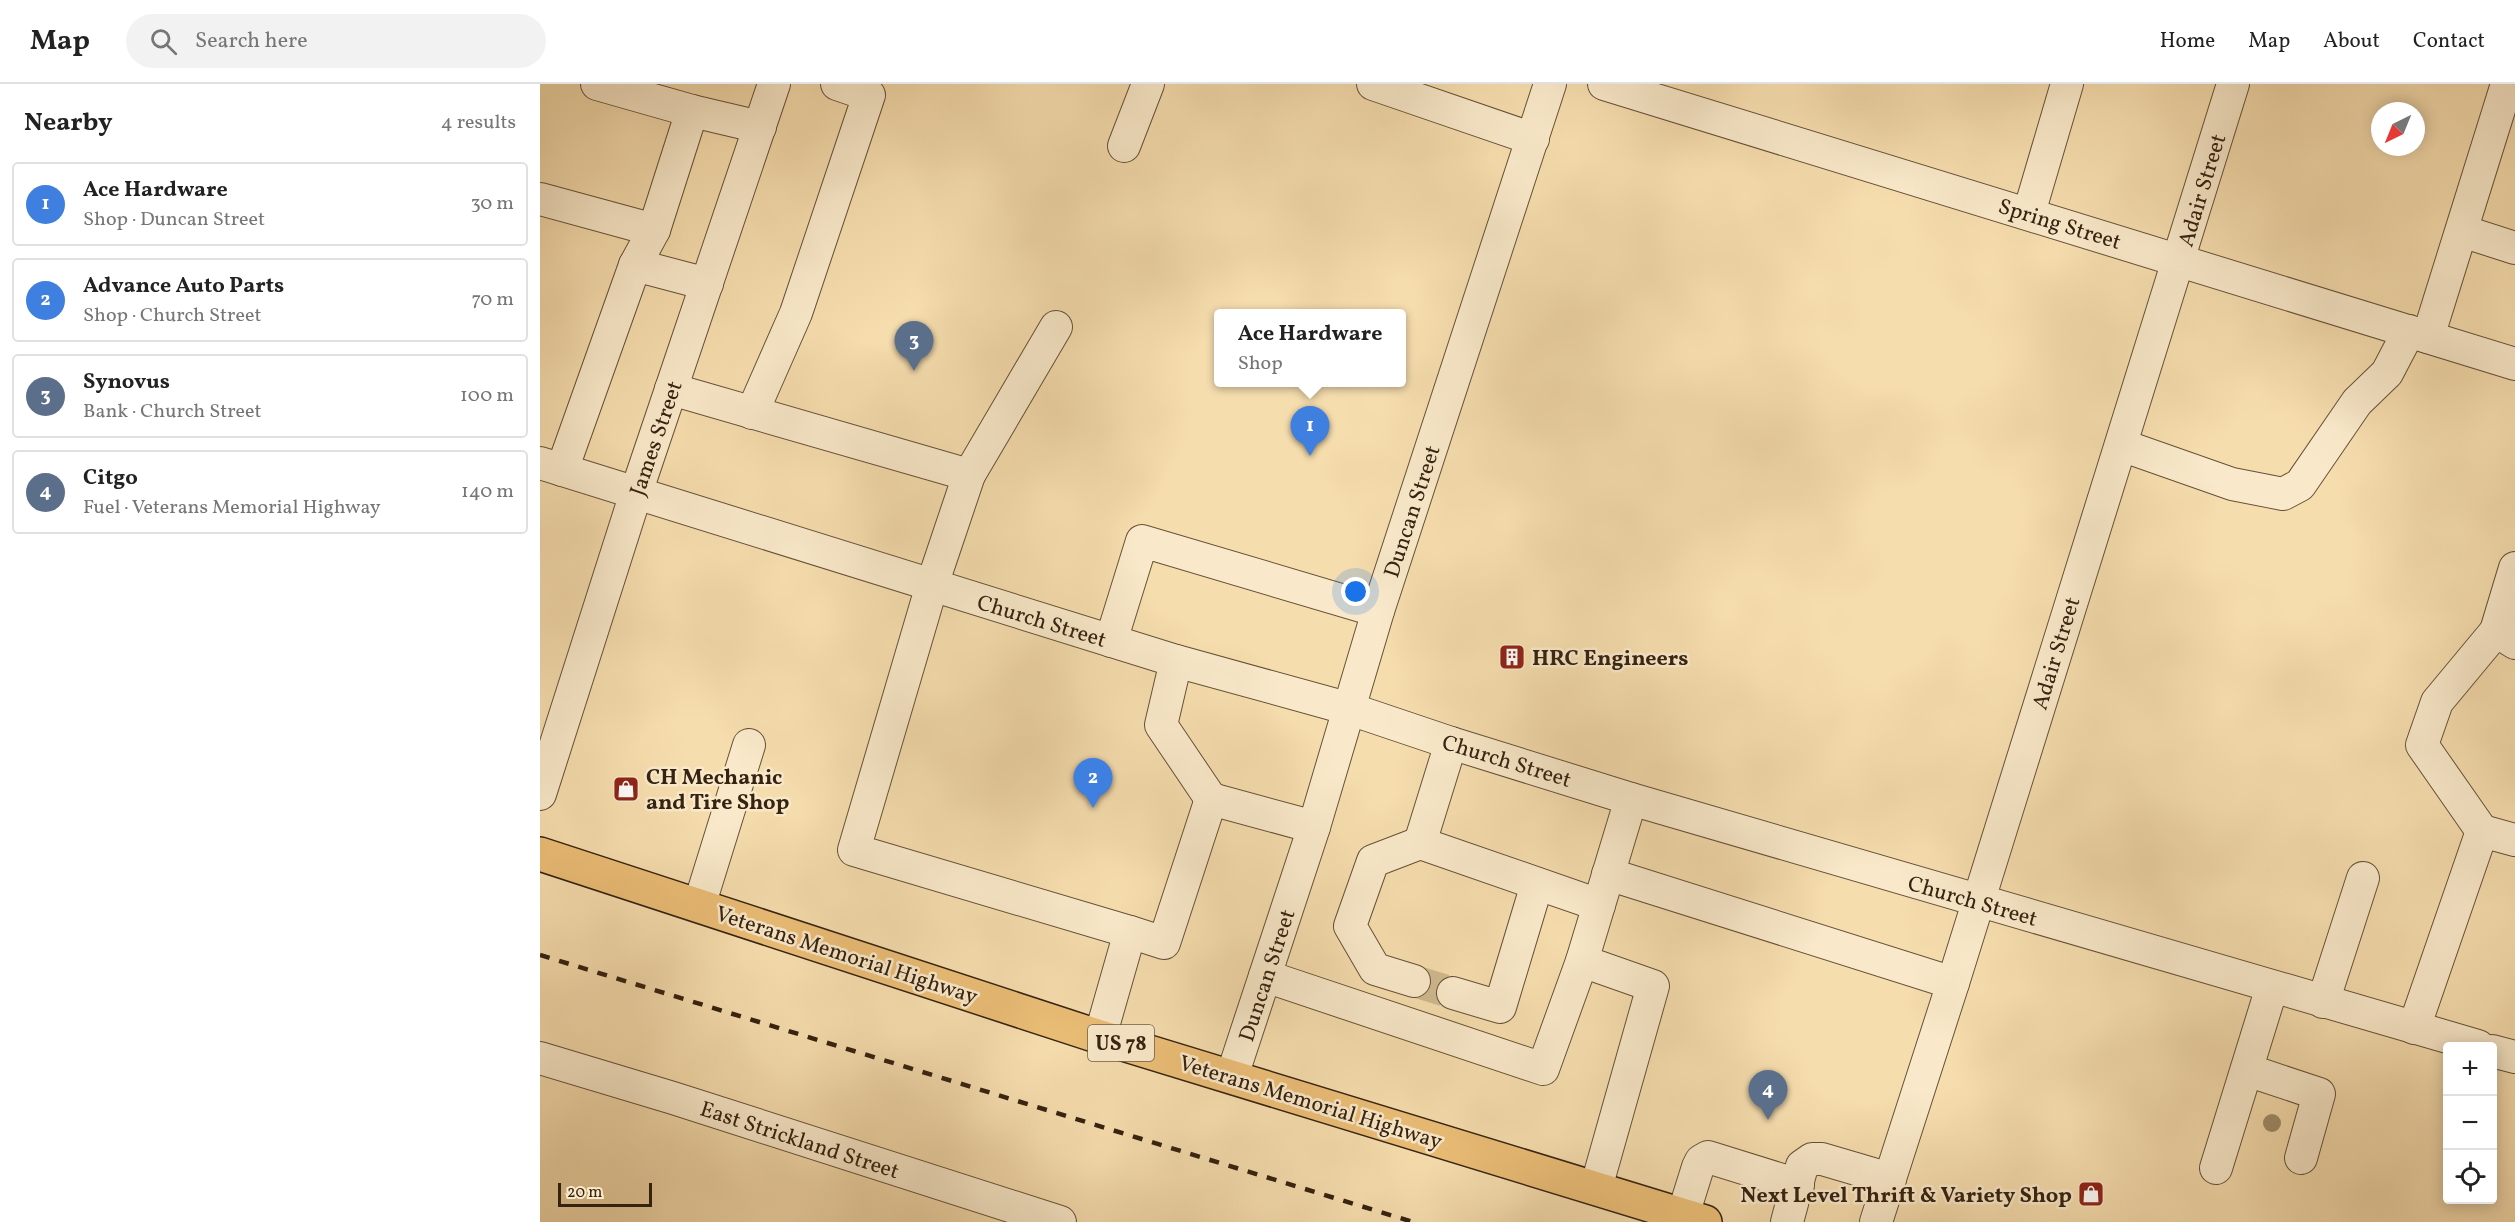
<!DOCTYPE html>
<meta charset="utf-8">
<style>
:root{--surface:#fff;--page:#f2f2f2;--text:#222;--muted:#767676;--line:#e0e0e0;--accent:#0f766e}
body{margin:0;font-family:Vollkorn,serif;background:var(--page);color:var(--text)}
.controls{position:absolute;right:18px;bottom:18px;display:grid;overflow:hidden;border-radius:6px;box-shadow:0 3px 15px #0003}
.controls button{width:54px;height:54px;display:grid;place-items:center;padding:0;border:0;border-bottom:2px solid var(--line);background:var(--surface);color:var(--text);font:30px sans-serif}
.compass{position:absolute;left:1831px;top:18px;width:54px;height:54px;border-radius:50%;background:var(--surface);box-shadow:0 3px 15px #0003;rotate:223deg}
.scale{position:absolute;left:18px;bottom:15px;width:94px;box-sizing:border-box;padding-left:6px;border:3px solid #352211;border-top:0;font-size:16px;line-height:21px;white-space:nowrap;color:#352211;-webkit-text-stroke:4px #f9e9ca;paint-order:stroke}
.you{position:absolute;left:816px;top:508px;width:21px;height:21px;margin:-15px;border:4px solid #fff;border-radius:50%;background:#1a73e8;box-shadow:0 0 0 9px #1a73e833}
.badge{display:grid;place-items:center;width:39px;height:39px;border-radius:50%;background:var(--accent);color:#fff;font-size:20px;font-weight:700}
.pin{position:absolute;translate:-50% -50px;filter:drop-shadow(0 2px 3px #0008)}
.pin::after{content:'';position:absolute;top:32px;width:21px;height:18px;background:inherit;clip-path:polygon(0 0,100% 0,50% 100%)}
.popup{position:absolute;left:674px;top:225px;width:192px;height:78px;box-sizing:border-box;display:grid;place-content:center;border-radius:6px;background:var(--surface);filter:drop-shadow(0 2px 4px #0005);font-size:20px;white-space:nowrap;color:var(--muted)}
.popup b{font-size:22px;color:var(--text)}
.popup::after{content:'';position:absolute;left:50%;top:100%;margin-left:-12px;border:12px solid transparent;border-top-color:var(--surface)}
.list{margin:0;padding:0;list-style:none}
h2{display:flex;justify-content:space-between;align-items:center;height:78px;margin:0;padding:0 24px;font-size:26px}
h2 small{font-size:20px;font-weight:400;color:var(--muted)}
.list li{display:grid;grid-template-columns:39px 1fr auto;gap:18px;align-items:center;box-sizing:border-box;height:84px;margin:0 12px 12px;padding:0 12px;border:2px solid var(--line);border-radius:6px}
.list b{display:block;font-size:22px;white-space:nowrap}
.list p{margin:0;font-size:20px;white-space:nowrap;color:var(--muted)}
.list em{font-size:20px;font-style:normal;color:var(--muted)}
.icon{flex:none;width:33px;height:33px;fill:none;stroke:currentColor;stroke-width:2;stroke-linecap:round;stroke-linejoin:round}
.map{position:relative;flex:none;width:1975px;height:1138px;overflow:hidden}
header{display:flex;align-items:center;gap:36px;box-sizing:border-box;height:84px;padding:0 30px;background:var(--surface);border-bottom:2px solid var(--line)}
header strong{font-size:28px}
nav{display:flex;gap:33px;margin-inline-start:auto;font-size:21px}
.search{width:420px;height:54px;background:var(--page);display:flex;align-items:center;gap:15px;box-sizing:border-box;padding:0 21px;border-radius:33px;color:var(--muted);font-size:22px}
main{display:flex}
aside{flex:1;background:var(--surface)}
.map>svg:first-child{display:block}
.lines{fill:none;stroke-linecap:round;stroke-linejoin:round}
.minor-tunnel{stroke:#cfb88f;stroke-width:32;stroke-dasharray:32 16;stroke-linecap:butt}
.minor-casing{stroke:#655138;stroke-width:34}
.major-casing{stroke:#352211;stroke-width:36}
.minor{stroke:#f9e9ca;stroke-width:32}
.major{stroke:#ebbe77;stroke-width:33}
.rail{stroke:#352211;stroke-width:4.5;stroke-dasharray:10 10;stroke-linecap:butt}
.tree{fill:#9f8c68}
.labels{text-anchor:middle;stroke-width:5;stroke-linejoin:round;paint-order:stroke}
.shield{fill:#f9e9ca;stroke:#705e48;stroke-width:1.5}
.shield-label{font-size:21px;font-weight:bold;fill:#352211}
.street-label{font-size:22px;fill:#352211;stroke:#f9e9ca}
.poi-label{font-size:22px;font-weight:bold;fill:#352211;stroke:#f9e9ca;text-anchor:start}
</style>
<header>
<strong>Map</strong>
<div class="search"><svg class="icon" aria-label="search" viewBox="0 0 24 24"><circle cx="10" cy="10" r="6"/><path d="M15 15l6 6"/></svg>Search here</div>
<nav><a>Home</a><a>Map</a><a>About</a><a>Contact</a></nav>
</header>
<main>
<aside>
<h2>Nearby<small>4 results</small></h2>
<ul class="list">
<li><span class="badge" style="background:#3f7fe0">1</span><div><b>Ace Hardware</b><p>Shop · Duncan Street</p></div><em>30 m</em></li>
<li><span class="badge" style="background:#3f7fe0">2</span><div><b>Advance Auto Parts</b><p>Shop · Church Street</p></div><em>70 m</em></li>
<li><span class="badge" style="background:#5c6f8a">3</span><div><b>Synovus</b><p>Bank · Church Street</p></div><em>100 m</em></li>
<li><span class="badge" style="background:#5c6f8a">4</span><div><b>Citgo</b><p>Fuel · Veterans Memorial Highway</p></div><em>140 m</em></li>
</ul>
</aside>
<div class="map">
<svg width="1975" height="1138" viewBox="0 0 1975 1138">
<rect width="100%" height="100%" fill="#f6ddae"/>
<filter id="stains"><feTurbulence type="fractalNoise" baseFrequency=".00333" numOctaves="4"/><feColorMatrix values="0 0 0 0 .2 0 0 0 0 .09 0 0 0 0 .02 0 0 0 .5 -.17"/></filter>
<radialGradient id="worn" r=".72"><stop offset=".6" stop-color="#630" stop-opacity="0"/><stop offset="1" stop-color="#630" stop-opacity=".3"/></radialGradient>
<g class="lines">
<!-- minor-tunnel -->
<polyline class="minor-tunnel" points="874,897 913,909"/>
<defs>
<g id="minor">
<polyline points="57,0 152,27 220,43"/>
<polyline points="833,0 993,55"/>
<polyline points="1064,0 1975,280"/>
<polyline points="584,62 608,0"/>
<polyline points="0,115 114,146 95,181 167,200"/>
<polyline points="1489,129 1527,0"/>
<polyline points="114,146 152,27"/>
<polyline points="1922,147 1975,164"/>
<polyline points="1888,253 1967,0"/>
<polyline points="131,305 429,391 392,501 314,766 590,848 560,953"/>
<polyline points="212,329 256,229 329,11 297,0"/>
<polyline points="1581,361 1692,400 1743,410 1760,401 1817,318 1847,289 1869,247"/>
<polyline points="0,379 636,577 810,625 911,659 1091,715 1938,962"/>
<polyline points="22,386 95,181"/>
<polyline points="429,391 516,243"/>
<polyline points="1956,547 1975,484"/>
<polyline points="571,557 602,457 838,527"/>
<polyline points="636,577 621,641 671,715"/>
<polyline points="911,659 880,759 1059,821"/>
<polyline points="0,710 96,409 234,0"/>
<polyline points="1942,747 1882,661 1897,618 1956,547 1975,559"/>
<polyline points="1068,790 1413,899"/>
<polyline points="159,822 209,661"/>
<polyline points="590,848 624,859 671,715 774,743"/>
<polyline points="725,892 1003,985 1042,877"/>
<polyline points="874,897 835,885 810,842 833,777 880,759"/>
<polyline points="913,909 960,923 997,800"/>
<polyline points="1783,918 1823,794"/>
<polyline points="1874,944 1942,747 1975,756"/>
<polyline points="1952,967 1975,973"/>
<polyline points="0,974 133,1014 520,1138"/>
<polyline points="1707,986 1779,1010 1761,1074"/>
<polyline points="692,992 774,743 838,527 1010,0"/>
<polyline points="1676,1084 1732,903"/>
<polyline points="1056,1104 1113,902 1042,877 1091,715"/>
<polyline points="1143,1131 1158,1083 1161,1077 1168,1073 1258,1101"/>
<polyline points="1247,1138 1262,1082 1272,1075 1282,1075 1350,1095"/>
<polyline points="1336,1138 1413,899 1693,0"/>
</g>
<polyline id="major" points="0,770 560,953 1165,1138"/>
</defs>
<!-- minor casing -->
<use href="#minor" class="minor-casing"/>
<!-- major casing -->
<use href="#major" class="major-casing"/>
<!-- minor -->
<use href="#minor" class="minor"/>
<!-- major -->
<use href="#major" class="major"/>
<!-- rail -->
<polyline class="rail" points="0,871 873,1138"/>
</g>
<!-- trees -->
<circle class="tree" cx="1732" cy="1039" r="9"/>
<!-- icons -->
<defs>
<symbol id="building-square" viewBox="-11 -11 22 22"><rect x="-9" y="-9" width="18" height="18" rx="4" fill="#8f2418" stroke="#f9e9ca"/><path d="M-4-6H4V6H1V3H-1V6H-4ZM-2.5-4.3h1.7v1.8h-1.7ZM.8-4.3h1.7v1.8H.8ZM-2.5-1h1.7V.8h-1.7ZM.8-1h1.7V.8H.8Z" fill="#fff"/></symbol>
<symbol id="shop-square" viewBox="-11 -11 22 22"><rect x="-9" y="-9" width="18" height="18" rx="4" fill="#8f2418" stroke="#f9e9ca"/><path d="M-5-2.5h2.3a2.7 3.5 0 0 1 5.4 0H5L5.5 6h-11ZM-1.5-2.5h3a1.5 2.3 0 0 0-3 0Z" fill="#fff"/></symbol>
</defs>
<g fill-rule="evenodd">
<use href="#building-square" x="957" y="558" width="30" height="30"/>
<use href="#shop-square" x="71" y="690" width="30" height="30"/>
<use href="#shop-square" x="1536" y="1095" width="30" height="30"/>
</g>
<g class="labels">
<!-- shield labels -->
<rect class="shield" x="548" y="941" width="66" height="36" rx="4.5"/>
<g class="shield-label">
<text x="581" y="966">US 78</text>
</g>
<!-- street labels -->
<g class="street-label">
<text transform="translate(1661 106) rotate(-73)" y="8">Adair Street</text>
<text transform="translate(1520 139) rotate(17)" y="8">Spring Street</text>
<text transform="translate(115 354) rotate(-71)" y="8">James Street</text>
<text transform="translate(871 427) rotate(-72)" y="8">Duncan Street</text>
<text transform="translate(502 536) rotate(17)" y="8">Church Street</text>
<text transform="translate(1515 569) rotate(-73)" y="8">Adair Street</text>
<text transform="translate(967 676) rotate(17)" y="8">Church Street</text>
<text transform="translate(1433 816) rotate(16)" y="8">Church Street</text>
<text transform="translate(307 870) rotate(18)" y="8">Veterans Memorial Highway</text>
<text transform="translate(726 891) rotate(-72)" y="8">Duncan Street</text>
<text transform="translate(771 1017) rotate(17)" y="8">Veterans Memorial Highway</text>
<text transform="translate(260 1055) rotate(18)" y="8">East Strickland Street</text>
</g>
<!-- poi labels -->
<g class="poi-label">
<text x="992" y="581">HRC Engineers</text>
<text x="106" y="700">CH Mechanic<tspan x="106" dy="25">and Tire Shop</tspan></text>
<text x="1532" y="1118" text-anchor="end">Next Level Thrift &amp; Variety Shop</text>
</g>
</g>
<rect width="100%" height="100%" filter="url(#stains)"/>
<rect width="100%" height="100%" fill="url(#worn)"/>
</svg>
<div class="controls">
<button>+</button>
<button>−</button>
<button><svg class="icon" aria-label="locate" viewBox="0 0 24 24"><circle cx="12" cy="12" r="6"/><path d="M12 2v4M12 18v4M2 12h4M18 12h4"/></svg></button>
</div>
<svg class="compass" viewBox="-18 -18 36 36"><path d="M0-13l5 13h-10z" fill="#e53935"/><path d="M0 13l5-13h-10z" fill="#767676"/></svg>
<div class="scale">20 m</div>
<div class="you"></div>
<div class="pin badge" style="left:770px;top:372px;background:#3f7fe0">1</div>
<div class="popup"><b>Ace Hardware</b>Shop</div>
<div class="pin badge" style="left:553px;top:724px;background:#3f7fe0">2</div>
<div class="pin badge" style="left:374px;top:287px;background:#5c6f8a">3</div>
<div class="pin badge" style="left:1228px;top:1036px;background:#5c6f8a">4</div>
</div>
</main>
